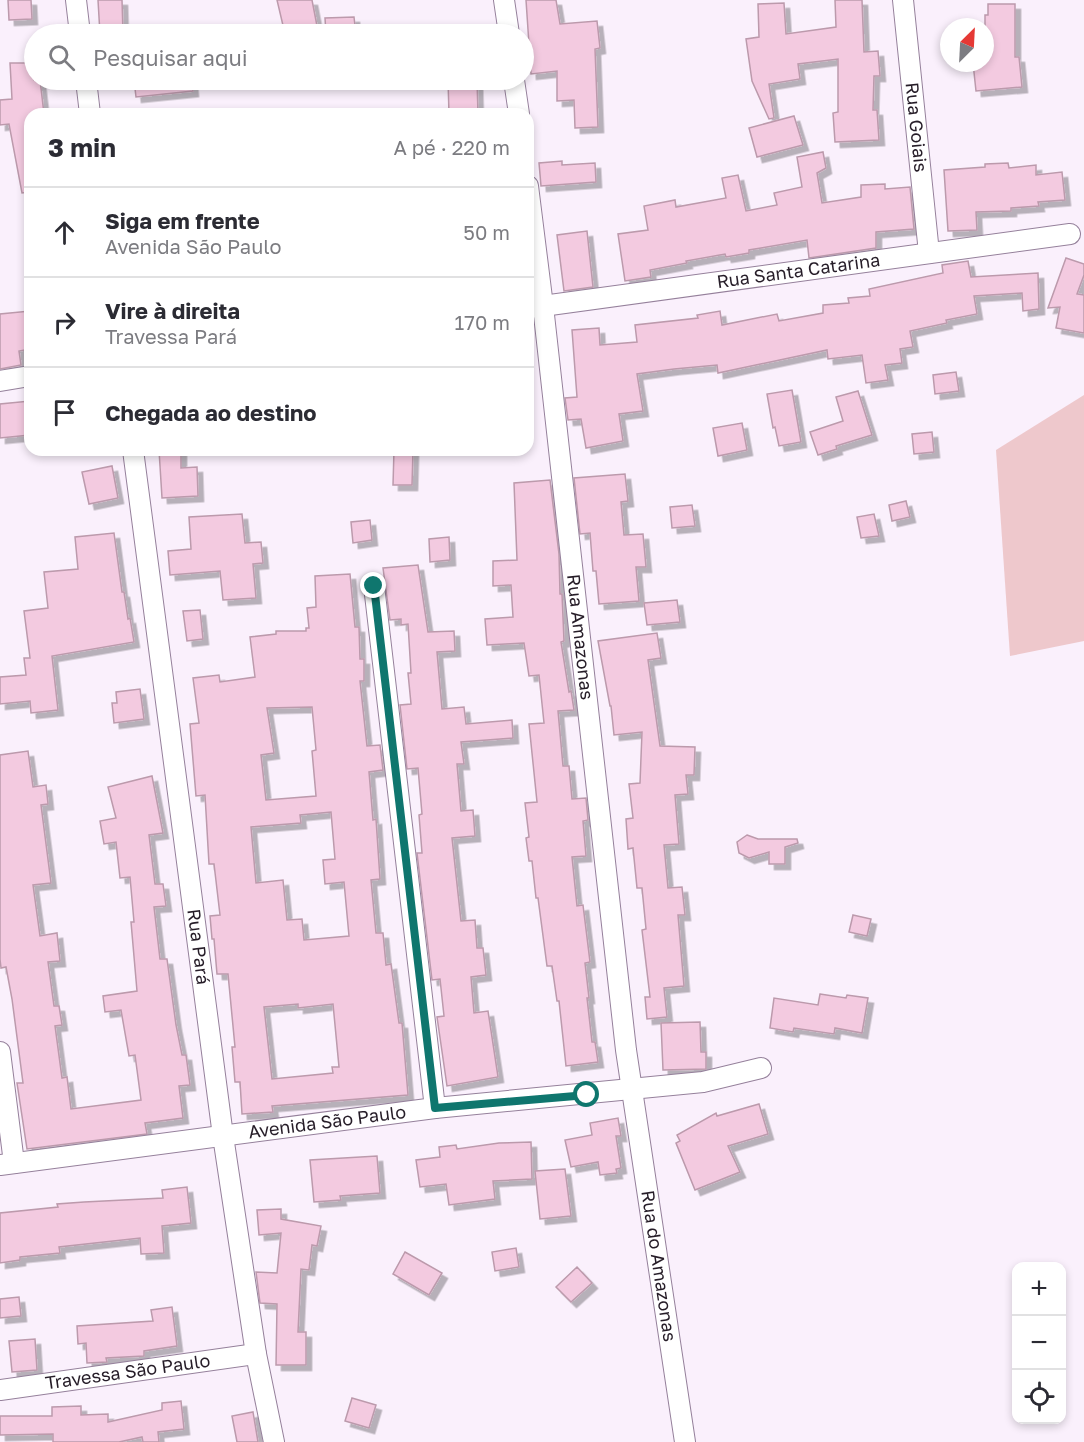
<!DOCTYPE html>
<html lang="pt">
<meta charset="utf-8">
<style>
:root{--surface:#fff;--page:#f2f2f3;--text:#2b2b33;--muted:#7c7c81;--line:#e1e1e2}
body{margin:0;font-family:"Golos Text",sans-serif;background:var(--page);color:var(--text)}
.controls{position:absolute;right:18px;bottom:18px;display:grid;overflow:hidden;border-radius:12px;box-shadow:0 3px 9px #0003}
.controls button{width:54px;height:54px;display:grid;place-items:center;padding:0;border:0;border-bottom:2px solid var(--line);background:var(--surface);color:var(--text);font:30px sans-serif}
.compass{position:absolute;left:940px;top:18px;width:54px;height:54px;border-radius:50%;background:var(--surface);box-shadow:0 3px 9px #0003;rotate:24deg}
.stop{position:absolute;width:18px;height:18px;margin:-14px;border:4px solid #0f766e;border-radius:50%;background:#fff}
.stop.end{background:#0f766e;border-color:#fff;box-shadow:0 2px 6px #0008}
.list{margin:0;padding:0;list-style:none}
h2{display:flex;justify-content:space-between;align-items:center;height:78px;margin:0;padding:0 24px;font-size:26px}
h2 small{font-size:20px;font-weight:400;color:var(--muted)}
.list li{display:grid;grid-template-columns:39px 1fr auto;gap:18px;align-items:center;box-sizing:border-box;height:90px;padding:0 24px;border-top:2px solid var(--line)}
.list b{display:block;font-size:22px;white-space:nowrap}
.list p{margin:0;font-size:20px;white-space:nowrap;color:var(--muted)}
.list em{font-size:20px;font-style:normal;color:var(--muted)}
.icon{flex:none;width:33px;height:33px;fill:none;stroke:currentColor;stroke-width:2;stroke-linecap:round;stroke-linejoin:round}
.map{position:relative;flex:none;width:1084px;height:1442px;overflow:hidden}
.search{position:absolute;background:var(--surface);box-shadow:0 3px 9px #0003;left:24px;top:24px;width:510px;height:66px;display:flex;align-items:center;gap:15px;box-sizing:border-box;padding:0 21px;border-radius:33px;color:var(--muted);font-size:22px}
.panel{position:absolute;background:var(--surface);box-shadow:0 3px 9px #0003;left:24px;top:108px;width:510px;height:348px;border-radius:18px}
.map>svg:first-child{display:block}
.green{fill:#eec8cc}
.building{fill:#f3cae0;stroke:#bc9aac;stroke-width:1.5;fill-rule:evenodd;filter:url(#shadow)}
.lines{fill:none;stroke-linecap:round;stroke-linejoin:round}
.street-casing{stroke:#95809b;stroke-width:22}
.street{stroke:#fff;stroke-width:20}
.route{stroke:#0f766e;stroke-width:8}
.labels{text-anchor:middle;stroke-width:4.5;stroke-linejoin:round;paint-order:stroke}
.street-label{font-size:18px;fill:#261d28;stroke:#fff}
</style>
<div class="map">
<svg width="1084" height="1442" viewBox="0 0 1084 1442">
<defs>
<filter id="shadow"><feDropShadow dx="5.5" dy="5.5" stdDeviation="0" flood-color="#0004"/></filter>
</defs>
<rect width="100%" height="100%" fill="#faf0fc"/>
<!-- green -->
<polygon class="green" points="1084,395 1084,641 1010,656 996,450"/>
<!-- building -->
<g class="building">
<polygon points="8,0 31,0 32,19 9,20"/>
<polygon points="98,0 122,0 123,33 100,34"/>
<polygon points="277,0 312,0 318,31 301,34 285,34"/>
<polygon points="526,0 556,0 560,24 597,21 600,48 595,49 598,127 575,128 574,100 557,101 557,71 531,74"/>
<polygon points="835,0 862,0 864,52 878,51 880,76 874,76 873,110 877,110 879,140 835,142 833,113 838,112 838,59 798,64 800,79 769,84 774,118 769,119 752,81 746,39 759,37 758,4 784,3 786,34 836,27"/>
<polygon points="988,4 1015,4 1015,57 1019,57 1022,87 976,91 973,63 985,63 985,15 988,15"/>
<polygon points="354,17 356,34 326,34 325,18"/>
<polygon points="10,63 34,63 34,80 40,80 44,114 30,114 30,192 22,193 9,124 0,125 0,100 12,99"/>
<polygon points="134,80 192,80 193,91 136,97"/>
<polygon points="448,80 477,80 478,114 449,114"/>
<polygon points="794,116 803,145 757,157 749,128"/>
<polygon points="823,152 826,168 817,173 822,203 861,197 861,185 885,184 885,189 910,187 914,229 876,232 876,248 809,258 807,240 749,250 749,253 726,257 725,254 686,261 687,263 650,270 651,277 625,281 618,234 648,230 644,206 675,200 676,207 726,198 722,178 738,175 746,211 777,205 774,193 802,187 797,157"/>
<polygon points="562,161 562,165 595,163 596,182 541,186 539,163"/>
<polygon points="1008,163 1009,168 1036,165 1036,175 1062,172 1065,200 1038,202 1039,206 1011,208 1011,211 976,212 977,230 948,231 944,170 985,167 985,164"/>
<polygon points="587,231 593,287 564,291 557,235"/>
<polygon points="1066,258 1084,264 1084,275 1077,294 1084,295 1084,333 1056,328 1060,307 1048,308"/>
<polygon points="968,261 971,277 1038,273 1039,309 1023,311 1022,293 974,296 977,314 946,320 947,323 910,331 913,347 900,349 902,363 885,365 888,380 866,383 862,355 828,359 827,350 718,373 717,365 674,369 637,374 643,411 619,414 623,441 586,448 581,419 568,420 565,398 577,397 572,330 599,328 600,345 637,342 635,325 698,318 697,315 720,311 722,325 777,314 779,321 823,313 823,305 849,303 848,298 870,296 869,289 943,273 942,265"/>
<polygon points="30,311 30,349 19,351 21,365 0,369 0,314"/>
<polygon points="956,372 959,391 935,394 933,375"/>
<polygon points="792,390 801,442 779,446 775,427 773,428 767,394"/>
<polygon points="858,391 872,435 836,446 837,449 818,455 810,432 843,421 836,397"/>
<polygon points="30,401 30,435 0,438 0,404"/>
<polygon points="742,423 747,450 718,456 713,428"/>
<polygon points="932,432 934,452 914,454 912,434"/>
<polygon points="159,450 181,450 181,468 197,467 198,496 162,498"/>
<polygon points="394,450 413,450 412,485 393,485"/>
<polygon points="112,466 118,498 89,504 82,472"/>
<polygon points="625,474 628,501 621,502 624,535 643,534 646,567 636,567 639,601 599,604 596,571 593,571 590,533 580,534 574,478"/>
<polygon points="550,480 559,554 560,594 562,594 564,641 561,642 569,692 571,691 574,710 558,711 563,766 569,766 572,799 586,798 588,820 583,821 586,856 572,857 577,906 583,905 590,962 585,963 589,998 587,998 592,1042 595,1042 598,1062 566,1066 559,1001 557,1001 552,966 547,966 538,898 536,898 532,861 529,861 526,838 529,837 525,803 537,802 529,724 544,723 539,675 529,676 524,643 487,645 485,619 513,617 511,585 493,586 493,561 517,560 514,483"/>
<polygon points="906,501 910,517 892,521 889,505"/>
<polygon points="692,505 695,526 672,528 670,507"/>
<polygon points="242,514 245,543 261,542 263,563 253,564 256,598 223,600 220,571 170,575 168,551 191,549 189,517"/>
<polygon points="874,514 879,536 861,538 857,517"/>
<polygon points="370,520 372,540 353,543 351,522"/>
<polygon points="114,533 122,592 124,592 128,619 130,618 134,642 52,656 58,710 31,713 30,701 0,704 0,677 26,675 24,658 30,658 24,611 48,608 44,572 78,569 75,537"/>
<polygon points="449,537 450,560 430,562 429,539"/>
<polygon points="418,565 428,632 454,631 455,651 437,652 442,709 464,707 466,724 512,720 513,738 461,742 464,764 457,764 461,811 473,810 475,836 452,838 461,921 475,920 477,948 483,948 486,975 471,977 474,1013 488,1011 498,1077 447,1086 437,1017 444,1016 440,979 432,980 417,853 422,853 419,815 422,814 418,768 407,769 400,705 411,704 408,673 411,673 408,624 401,625 401,619 390,620 383,568"/>
<path d="M350,574L355,627H359L360,659H364V681H360L367,746L380,745L383,770L369,772L373,820L376,819L380,879L371,880L376,933H383L386,965L391,964L399,1023H402L408,1095L272,1106L273,1112L242,1114L240,1082H235L232,1047H235L228,974H217L214,939H212L210,916L220,915L214,864H209L205,795L196,796L190,724L199,723L193,678L219,675L220,682L255,677L250,637L276,634V631H306V628H309L307,608L316,607L315,576ZM312,707L316,750L312,751L316,796L266,800L261,755L274,753L267,708ZM331,812L335,859L323,860L325,884L344,882L349,936L304,940L302,919L287,920L283,880L256,883L251,827L301,823L300,815ZM298,1004V1008L333,1004L339,1067H332L333,1073L272,1079L264,1007Z"/>
<polygon points="677,600 680,622 647,625 644,603"/>
<polygon points="200,610 203,639 187,641 183,611"/>
<polygon points="657,633 661,658 648,660 660,746 695,747 694,775 686,775 688,794 675,795 679,844 664,845 668,888 682,887 685,915 678,915 684,986 664,988 667,1017 647,1019 645,997 650,997 642,930 646,929 642,888 637,888 633,848 628,849 626,819 633,818 629,784 640,783 642,732 614,735 611,706 610,706 598,641"/>
<polygon points="140,689 144,719 114,723 112,703 117,703 116,692"/>
<polygon points="28,751 33,787 46,785 48,804 41,805 51,883 33,885 40,936 57,933 60,961 48,962 54,1006 59,1006 62,1025 55,1026 62,1078 67,1077 71,1109 141,1100 135,1055 129,1056 121,1010 105,1012 103,996 137,991 131,922 134,922 130,877 120,878 116,842 104,844 100,821 116,818 108,787 152,776 163,833 149,835 155,884 163,884 166,906 154,907 160,959 167,959 176,1025 182,1055 186,1055 190,1085 179,1086 183,1118 145,1123 147,1134 27,1149 17,1083 23,1083 12,999 6,967 1,968 0,959 0,755"/>
<polygon points="747,835 758,839 797,839 798,843 785,847 785,864 769,864 769,852 749,858 739,853 737,842"/>
<polygon points="853,915 871,919 867,936 849,932"/>
<polygon points="820,994 846,998 847,995 868,998 862,1033 835,1028 834,1034 794,1028 793,1032 770,1028 774,998 818,1005"/>
<polygon points="700,1022 701,1052 706,1052 706,1069 663,1070 661,1023"/>
<polygon points="759,1104 768,1134 728,1146 740,1172 695,1190 676,1143 680,1141 677,1135 716,1113 717,1116"/>
<polygon points="618,1118 621,1136 616,1136 621,1168 616,1169 617,1173 600,1175 598,1162 571,1167 565,1140 592,1135 590,1123"/>
<polygon points="531,1142 532,1179 493,1181 495,1199 449,1205 446,1184 420,1187 416,1160 440,1157 439,1147 456,1145 457,1149 499,1143"/>
<polygon points="377,1156 380,1193 340,1196 341,1200 314,1202 310,1160"/>
<polygon points="565,1169 571,1216 540,1219 535,1171"/>
<polygon points="187,1187 191,1223 162,1226 164,1253 141,1254 140,1238 59,1247 60,1253 20,1257 20,1260 0,1263 0,1213 58,1207 57,1204 84,1202 163,1198 162,1190"/>
<polygon points="281,1209 281,1219 321,1226 317,1246 312,1245 309,1270 301,1269 298,1332 306,1332 306,1365 276,1365 277,1304 260,1303 256,1272 277,1273 281,1233 259,1235 257,1210"/>
<polygon points="516,1248 519,1267 495,1271 492,1252"/>
<polygon points="405,1252 442,1273 429,1295 393,1274"/>
<polygon points="577,1267 592,1283 571,1302 556,1287"/>
<polygon points="19,1297 21,1316 0,1318 0,1299"/>
<polygon points="172,1307 177,1346 144,1351 144,1356 106,1358 107,1362 87,1363 86,1343 78,1344 77,1326 153,1321 151,1310"/>
<polygon points="35,1339 37,1370 12,1372 9,1341"/>
<polygon points="352,1398 376,1405 369,1428 345,1421"/>
<polygon points="181,1401 184,1429 158,1432 159,1442 143,1442 142,1437 119,1442 53,1442 53,1434 0,1435 0,1416 52,1416 52,1407 81,1406 81,1415 108,1414 108,1422 162,1410 162,1403"/>
<polygon points="253,1412 258,1442 237,1442 232,1416"/>
</g>
<g class="lines">
<defs>
<g id="street">
<polyline points="76,0 80,34"/>
<polyline points="504,0 509,34"/>
<path id="s1" d="M903,0L929,253"/>
<polyline points="86,80 90,114"/>
<polyline points="514,80 519,114"/>
<path id="s2" d="M528,186L543,306L626,1050L685,1442"/>
<path id="s3" d="M528,308L1070,234"/>
<polyline points="0,381 30,376"/>
<path id="s4" d="M133,450L223,1136L256,1354L274,1442"/>
<polyline points="374,586 435,1108"/>
<polyline points="0,1052 14,1163"/>
<path id="s5" d="M0,1165L435,1108L703,1082L761,1068"/>
<path id="s6" d="M0,1390L256,1354"/>
</g>
</defs>
<!-- street casing -->
<use href="#street" class="street-casing"/>
<!-- street -->
<use href="#street" class="street"/>
</g>
<g class="lines">
<!-- route -->
<polyline class="route" points="374,586 435,1108 587,1095"/>
</g>
<g class="labels">
<!-- street labels -->
<g class="street-label">
<text dy="6" stroke="none"><textPath href="#s1" startOffset="128">Rua Goiais</textPath></text>
<text dy="6" stroke="none"><textPath href="#s3" startOffset="273">Rua Santa Catarina</textPath></text>
<text dy="6" stroke="none"><textPath href="#s2" startOffset="454">Rua Amazonas</textPath></text>
<text dy="6" stroke="none"><textPath href="#s4" startOffset="501">Rua Pará</textPath></text>
<text dy="6" stroke="none"><textPath href="#s5" startOffset="330">Avenida São Paulo</textPath></text>
<text dy="6" stroke="none"><textPath href="#s2" startOffset="1088">Rua do Amazonas</textPath></text>
<text dy="6" stroke="none"><textPath href="#s6" startOffset="129">Travessa São Paulo</textPath></text>
</g>
</g>
</svg>
<div class="controls">
<button>+</button>
<button>−</button>
<button><svg class="icon" aria-label="locate" viewBox="0 0 24 24"><circle cx="12" cy="12" r="6"/><path d="M12 2v4M12 18v4M2 12h4M18 12h4"/></svg></button>
</div>
<svg class="compass" viewBox="-18 -18 36 36"><path d="M0-13l5 13h-10z" fill="#e53935"/><path d="M0 13l5-13h-10z" fill="#7c7c81"/></svg>
<div class="stop" style="left:587px;top:1095px"></div>
<div class="stop end" style="left:374px;top:586px"></div>
<div class="search"><svg class="icon" aria-label="search" viewBox="0 0 24 24"><circle cx="10" cy="10" r="6"/><path d="M15 15l6 6"/></svg>Pesquisar aqui</div>
<section class="panel">
<h2>3 min<small>A pé · 220 m</small></h2>
<ul class="list">
<li><svg class="icon" aria-label="ahead" viewBox="0 0 24 24"><path d="M12 20V5M6 11l6-6 6 6"/></svg><div><b>Siga em frente</b><p>Avenida São Paulo</p></div><em>50 m</em></li>
<li><svg class="icon" aria-label="right" viewBox="0 0 24 24"><path d="M7 20v-9h11M14 6l5 5-5 5"/></svg><div><b>Vire à direita</b><p>Travessa Pará</p></div><em>170 m</em></li>
<li><svg class="icon" aria-label="arrive" viewBox="0 0 24 24"><path d="M6 21V4h12l-3 4 3 4H6"/></svg><div><b>Chegada ao destino</b></div></li>
</ul>
</section>
</div>
